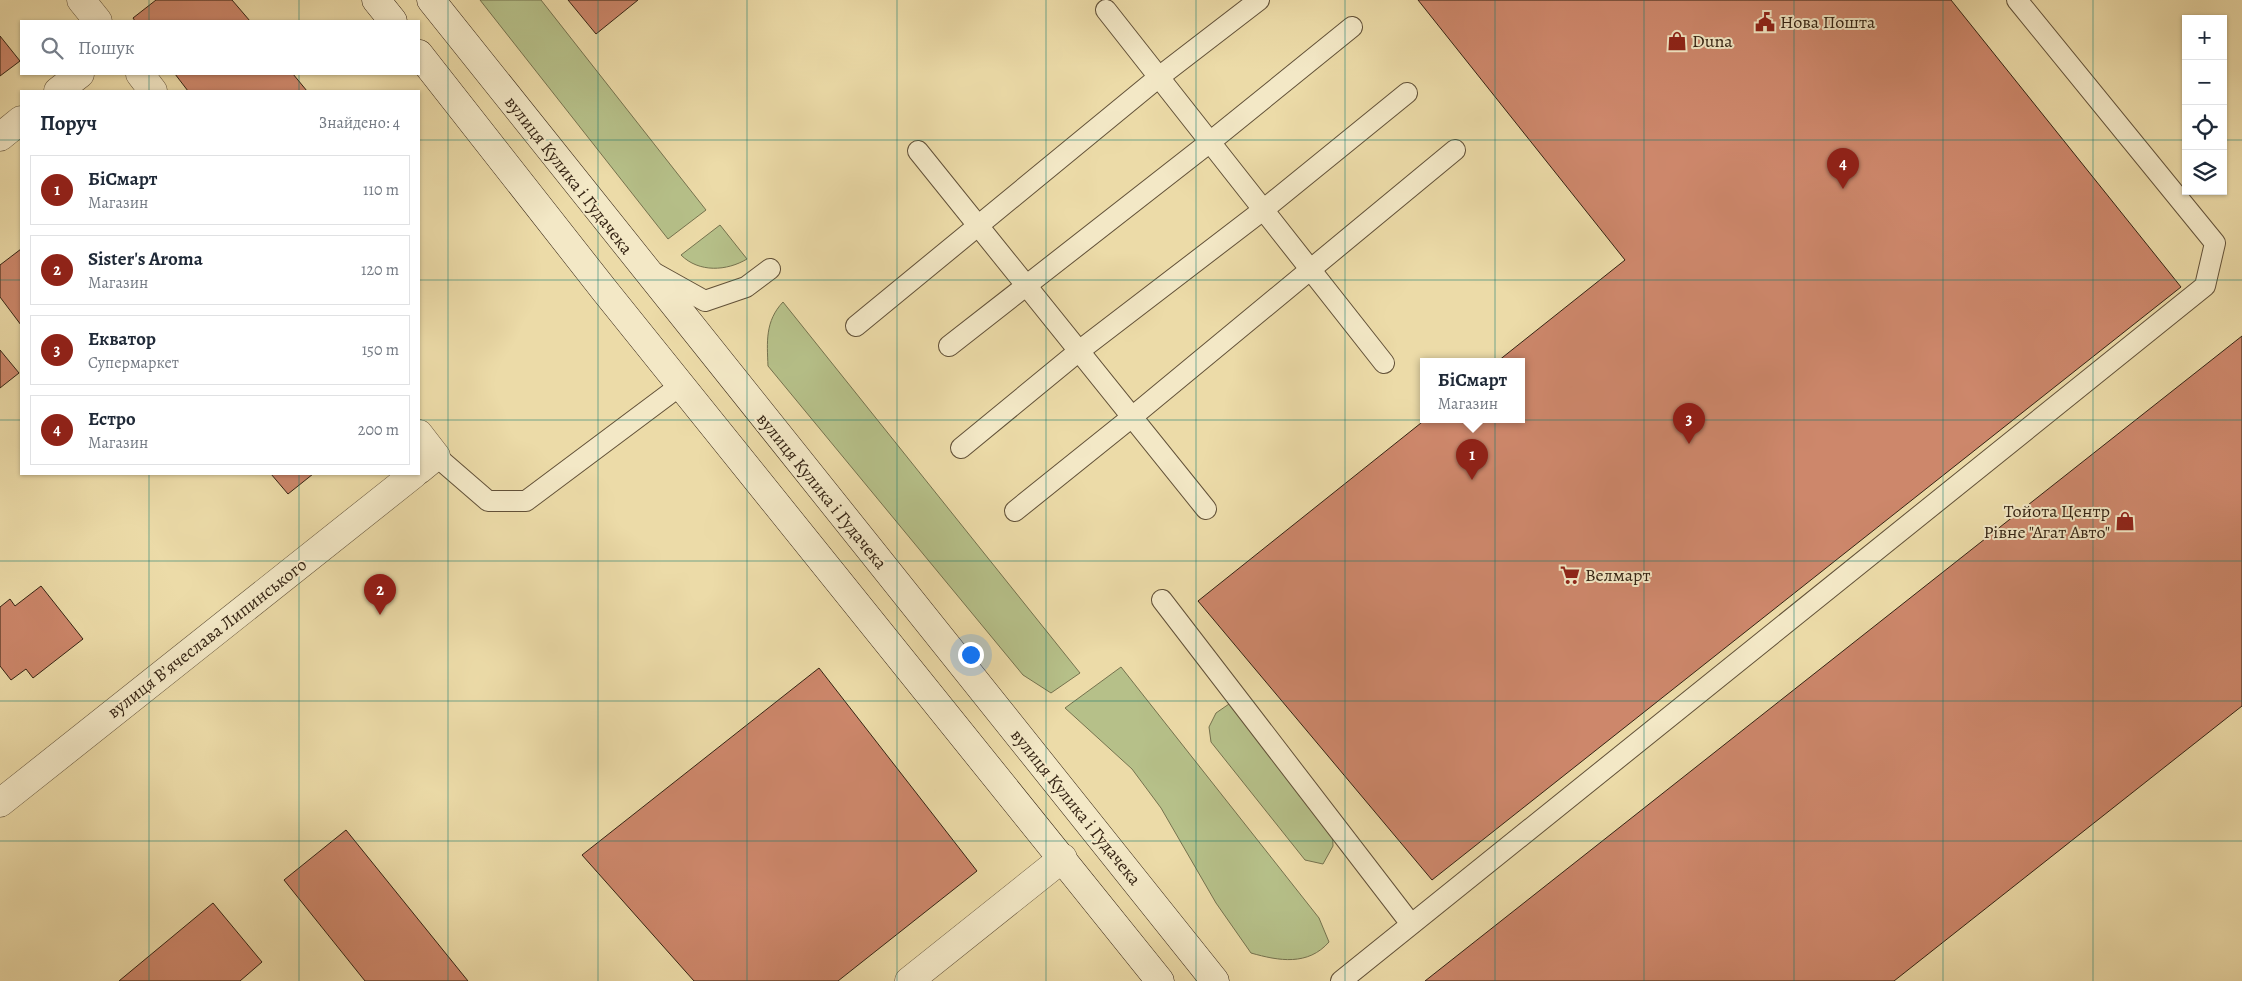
<!DOCTYPE html>
<html lang="uk">
<meta charset="utf-8">
<style>
:root{--surface:#fff;--page:#f2f2f3;--text:#1f2937;--muted:#747a83;--line:#e0e1e3;--accent:#8f2418}
body{margin:0;font-family:Alegreya,serif;background:var(--page);color:var(--text)}
.controls{position:absolute;right:15px;top:15px;display:grid;overflow:hidden;border-radius:0px;box-shadow:0 1px 4px #0004}
.controls button{width:45px;height:45px;display:grid;place-items:center;padding:0;border:0;border-bottom:1px solid var(--line);background:var(--surface);color:var(--text);font:25px sans-serif}
.you{position:absolute;left:970px;top:654px;width:18px;height:18px;margin:-12px;border:4px solid #fff;border-radius:50%;background:#1a73e8;box-shadow:0 0 0 8px #1a73e833}
.badge{display:grid;place-items:center;width:32px;height:32px;border-radius:50%;background:var(--accent);color:#fff;font-size:16px;font-weight:700}
.pin{position:absolute;translate:-50% -41px;filter:drop-shadow(0 1px 2px #0008)}
.pin::after{content:'';position:absolute;top:26px;width:18px;height:15px;background:inherit;clip-path:polygon(0 0,100% 0,50% 100%)}
.popup{position:absolute;left:1420px;top:358px;width:105px;height:65px;box-sizing:border-box;display:grid;place-content:center;border-radius:0px;background:var(--surface);filter:drop-shadow(0 1px 4px #0005);font-size:16px;white-space:nowrap;color:var(--muted)}
.popup b{font-size:19px;color:var(--text)}
.popup::after{content:'';position:absolute;left:50%;top:100%;margin-left:-10px;border:10px solid transparent;border-top-color:var(--surface)}
.list{margin:0;padding:0;list-style:none}
h2{display:flex;justify-content:space-between;align-items:center;height:65px;margin:0;padding:0 20px;font-size:21px}
h2 small{font-size:16px;font-weight:400;color:var(--muted)}
.list li{display:grid;grid-template-columns:32px 1fr auto;gap:15px;align-items:center;box-sizing:border-box;height:70px;margin:0 10px 10px;padding:0 10px;border:1px solid var(--line);border-radius:0px}
.list b{display:block;font-size:19px;white-space:nowrap}
.list p{margin:0;font-size:16px;white-space:nowrap;color:var(--muted)}
.list em{font-size:16px;font-style:normal;color:var(--muted)}
.icon{flex:none;width:28px;height:28px;fill:none;stroke:currentColor;stroke-width:2;stroke-linecap:round;stroke-linejoin:round}
.map{position:relative;flex:none;width:2242px;height:981px;overflow:hidden}
.search{position:absolute;background:var(--surface);box-shadow:0 1px 4px #0004;left:20px;top:20px;width:400px;height:55px;display:flex;align-items:center;gap:12px;box-sizing:border-box;padding:0 18px;border-radius:0px;color:var(--muted);font-size:19px}
.panel{position:absolute;background:var(--surface);box-shadow:0 1px 4px #0004;left:20px;top:90px;width:400px;height:385px;border-radius:0px}
.map>svg:first-child{display:block}
.green{fill:#b6c089;stroke:#75724e}
.building{fill:#cd876b;stroke:#342313}
.lines{fill:none;stroke-linecap:round;stroke-linejoin:round}
.service-casing{stroke:#625138;stroke-width:22}
.minor-casing{stroke:#625138;stroke-width:29}
.secondary-casing{stroke:#342313;stroke-width:29}
.service{stroke:#f3e8c6;stroke-width:20}
.minor{stroke:#f3e8c6;stroke-width:28}
.secondary{stroke:#f3e8c6;stroke-width:28}
.grid{fill:none;stroke:#0f766e;stroke-width:1;stroke-opacity:0.55}
.labels{text-anchor:middle;stroke-width:4;stroke-linejoin:round;paint-order:stroke}
.poi-label{font-size:18px;fill:#342313;stroke:#f3e8c6;text-anchor:start}
.street-label{font-size:18px;fill:#342313;stroke:#f3e8c6}
</style>
<div class="map">
<svg width="2242" height="981" viewBox="0 0 2242 981">
<rect width="100%" height="100%" fill="#ecdba8"/>
<filter id="stains"><feTurbulence type="fractalNoise" baseFrequency=".004" numOctaves="4"/><feColorMatrix values="0 0 0 0 .2 0 0 0 0 .09 0 0 0 0 .02 0 0 0 .5 -.17"/></filter>
<radialGradient id="worn" r=".72"><stop offset=".6" stop-color="#630" stop-opacity="0"/><stop offset="1" stop-color="#630" stop-opacity=".3"/></radialGradient>
<!-- green -->
<g class="green">
<polygon points="480,0 541,0 706,210 668,239"/>
<path d="M720,225L747,259C727,271 699,273 681,255Z"/>
<path d="M783,302L1080,673L1051,693L1023,675L768,366C767,342 765,321 783,302Z"/>
<path d="M1121,667L1319,918L1329,942C1308,966 1279,961 1251,953L1216,903L1161,808L1132,769L1065,708Z"/>
<polygon points="1229,704 1244,709 1332,820 1333,846 1323,864 1305,860 1211,742 1209,727 1216,713"/>
</g>
<!-- building -->
<g class="building">
<polygon points="156,0 232,0 250,21 135,21 133,18"/>
<polygon points="568,0 638,0 596,34"/>
<polygon points="1418,0 1951,0 2181,287 1432,880 1198,601 1426,419 1521,419 1521,361 1498,361 1625,260"/>
<polygon points="0,36 20,61 0,76"/>
<polygon points="175,74 293,74 307,91 188,91"/>
<polygon points="21,249 21,325 0,297 0,265"/>
<polygon points="2242,336 2242,706 1894,981 1425,981"/>
<polygon points="0,350 19,373 0,388"/>
<polygon points="271,474 313,474 288,494"/>
<polygon points="41,586 83,639 33,678 26,669 11,680 0,666 0,607 10,599 15,606"/>
<polygon points="819,668 977,871 838,981 694,981 582,855"/>
<polygon points="346,830 468,981 365,981 284,880"/>
<polygon points="213,903 262,962 240,981 119,981"/>
</g>
<g class="lines">
<defs>
<g id="service">
<polyline points="1106,10 1384,363"/>
<polyline points="918,151 1206,509"/>
<polyline points="653,272 705,301 746,287 770,269"/>
<polyline points="856,326 1159,77 1259,0"/>
<polyline points="949,346 1210,142 1352,27"/>
<polyline points="961,448 1079,351 1263,210 1407,93"/>
<polyline points="436,456 488,501 526,501 681,385"/>
<polyline points="1015,511 1132,417 1455,150"/>
<polyline points="1162,600 1411,924"/>
<polyline points="1341,981 2205,286 2215,243 2017,0"/>
</g>
<g id="minor">
<polyline points="81,0 98,21"/>
<polyline points="140,74 153,91"/>
<polyline points="58,91 80,74"/>
<polyline points="0,137 21,120"/>
<polyline points="419,434 436,456 419,470"/>
<polyline points="0,803 414,474"/>
<polyline points="909,981 1063,858"/>
</g>
<g id="secondary">
<polyline points="376,0 393,21"/>
<polyline points="431,0 1215,981"/>
<polyline points="419,54 605,291 1160,981"/>
</g>
</defs>
<!-- service casing -->
<use href="#service" class="service-casing"/>
<!-- minor casing -->
<use href="#minor" class="minor-casing"/>
<!-- secondary casing -->
<use href="#secondary" class="secondary-casing"/>
<!-- service -->
<use href="#service" class="service"/>
<!-- minor -->
<use href="#minor" class="minor"/>
<!-- secondary -->
<use href="#secondary" class="secondary"/>
</g>
<!-- grid -->
<path class="grid" d="M149,0V21M299,0V21M448,0V981M598,0V981M747,0V981M897,0V981M1046,0V981M1196,0V981M1345,0V981M1495,0V981M1644,0V981M1794,0V981M1943,0V981M2093,0V981M149,74V91M299,74V91M0,140H21M419,140H2186M2223,140H2242M0,280H21M419,280H2242M0,420H21M419,420H2242M149,474V981M299,474V981M0,561H2242M0,701H2242M0,841H2242"/>
<!-- icons -->
<defs>
<symbol id="civic-bare" viewBox="-9 -9 18 18"><path d="M-.6-6.5H3V-4.5H.6V-3L4-1V1h2V6H-6V1h2V-1L-.6-3ZM-1.2 2.5V6h2.4V2.5Z" fill="#8f2418" stroke="#f3e8c6" stroke-width="2.5" paint-order="stroke"/></symbol>
<symbol id="shop-bare" viewBox="-9 -9 18 18"><path d="M-5-2.5h2.3a2.7 3.5 0 0 1 5.4 0H5L5.5 6h-11ZM-1.5-2.5h3a1.5 2.3 0 0 0-3 0Z" fill="#8f2418" stroke="#f3e8c6" stroke-width="2.5" paint-order="stroke"/></symbol>
<symbol id="supermarket-bare" viewBox="-9 -9 18 18"><path d="M-6-5.5h2.5l.6 2H6L4.5 2H-2.5L-4.4-4H-6ZM-1.5 3.2a1.3 1.3 0 1 0 .1 0ZM3 3.2a1.3 1.3 0 1 0 .1 0Z" fill="#8f2418" stroke="#f3e8c6" stroke-width="2.5" paint-order="stroke"/></symbol>
</defs>
<g fill-rule="evenodd">
<use href="#civic-bare" x="1751" y="8" width="28" height="28"/>
<use href="#shop-bare" x="1663" y="27" width="28" height="28"/>
<use href="#shop-bare" x="2111" y="507" width="28" height="28"/>
<use href="#supermarket-bare" x="1556" y="561" width="28" height="28"/>
</g>
<g class="labels">
<!-- poi labels -->
<g class="poi-label">
<text x="1780" y="28">Нова Пошта</text>
<text x="1692" y="47">Duna</text>
<text x="2110" y="517" text-anchor="end">Тойота Центр<tspan x="2110" dy="21">Рівне "Агат Авто"</tspan></text>
<text x="1585" y="581">Велмарт</text>
</g>
<!-- street labels -->
<g class="street-label">
<text transform="translate(569 175) rotate(52)" y="6">вулиця Кулика і Гудачека</text>
<text transform="translate(822 491) rotate(51)" y="6">вулиця Кулика і Гудачека</text>
<text transform="translate(207 638) rotate(-38)" y="6">вулиця Вʼячеслава Липинського</text>
<text transform="translate(1076 807) rotate(51)" y="6">вулиця Кулика і Гудачека</text>
</g>
</g>
<rect width="100%" height="100%" filter="url(#stains)"/>
<rect width="100%" height="100%" fill="url(#worn)"/>
</svg>
<div class="controls">
<button>+</button>
<button>−</button>
<button><svg class="icon" aria-label="locate" viewBox="0 0 24 24"><circle cx="12" cy="12" r="6"/><path d="M12 2v4M12 18v4M2 12h4M18 12h4"/></svg></button>
<button><svg class="icon" aria-label="layers" viewBox="0 0 24 24"><path d="M12 4l9 5-9 5-9-5zM3 14l9 5 9-5"/></svg></button>
</div>
<div class="you"></div>
<div class="pin badge" style="left:1472px;top:480px">1</div>
<div class="popup"><b>БіСмарт</b>Магазин</div>
<div class="pin badge" style="left:380px;top:615px">2</div>
<div class="pin badge" style="left:1689px;top:444px">3</div>
<div class="pin badge" style="left:1843px;top:189px">4</div>
<div class="search"><svg class="icon" aria-label="search" viewBox="0 0 24 24"><circle cx="10" cy="10" r="6"/><path d="M15 15l6 6"/></svg>Пошук</div>
<section class="panel">
<h2>Поруч<small>Знайдено: 4</small></h2>
<ul class="list">
<li><span class="badge">1</span><div><b>БіСмарт</b><p>Магазин</p></div><em>110 m</em></li>
<li><span class="badge">2</span><div><b>Sister's Aroma</b><p>Магазин</p></div><em>120 m</em></li>
<li><span class="badge">3</span><div><b>Екватор</b><p>Супермаркет</p></div><em>150 m</em></li>
<li><span class="badge">4</span><div><b>Естро</b><p>Магазин</p></div><em>200 m</em></li>
</ul>
</section>
</div>
